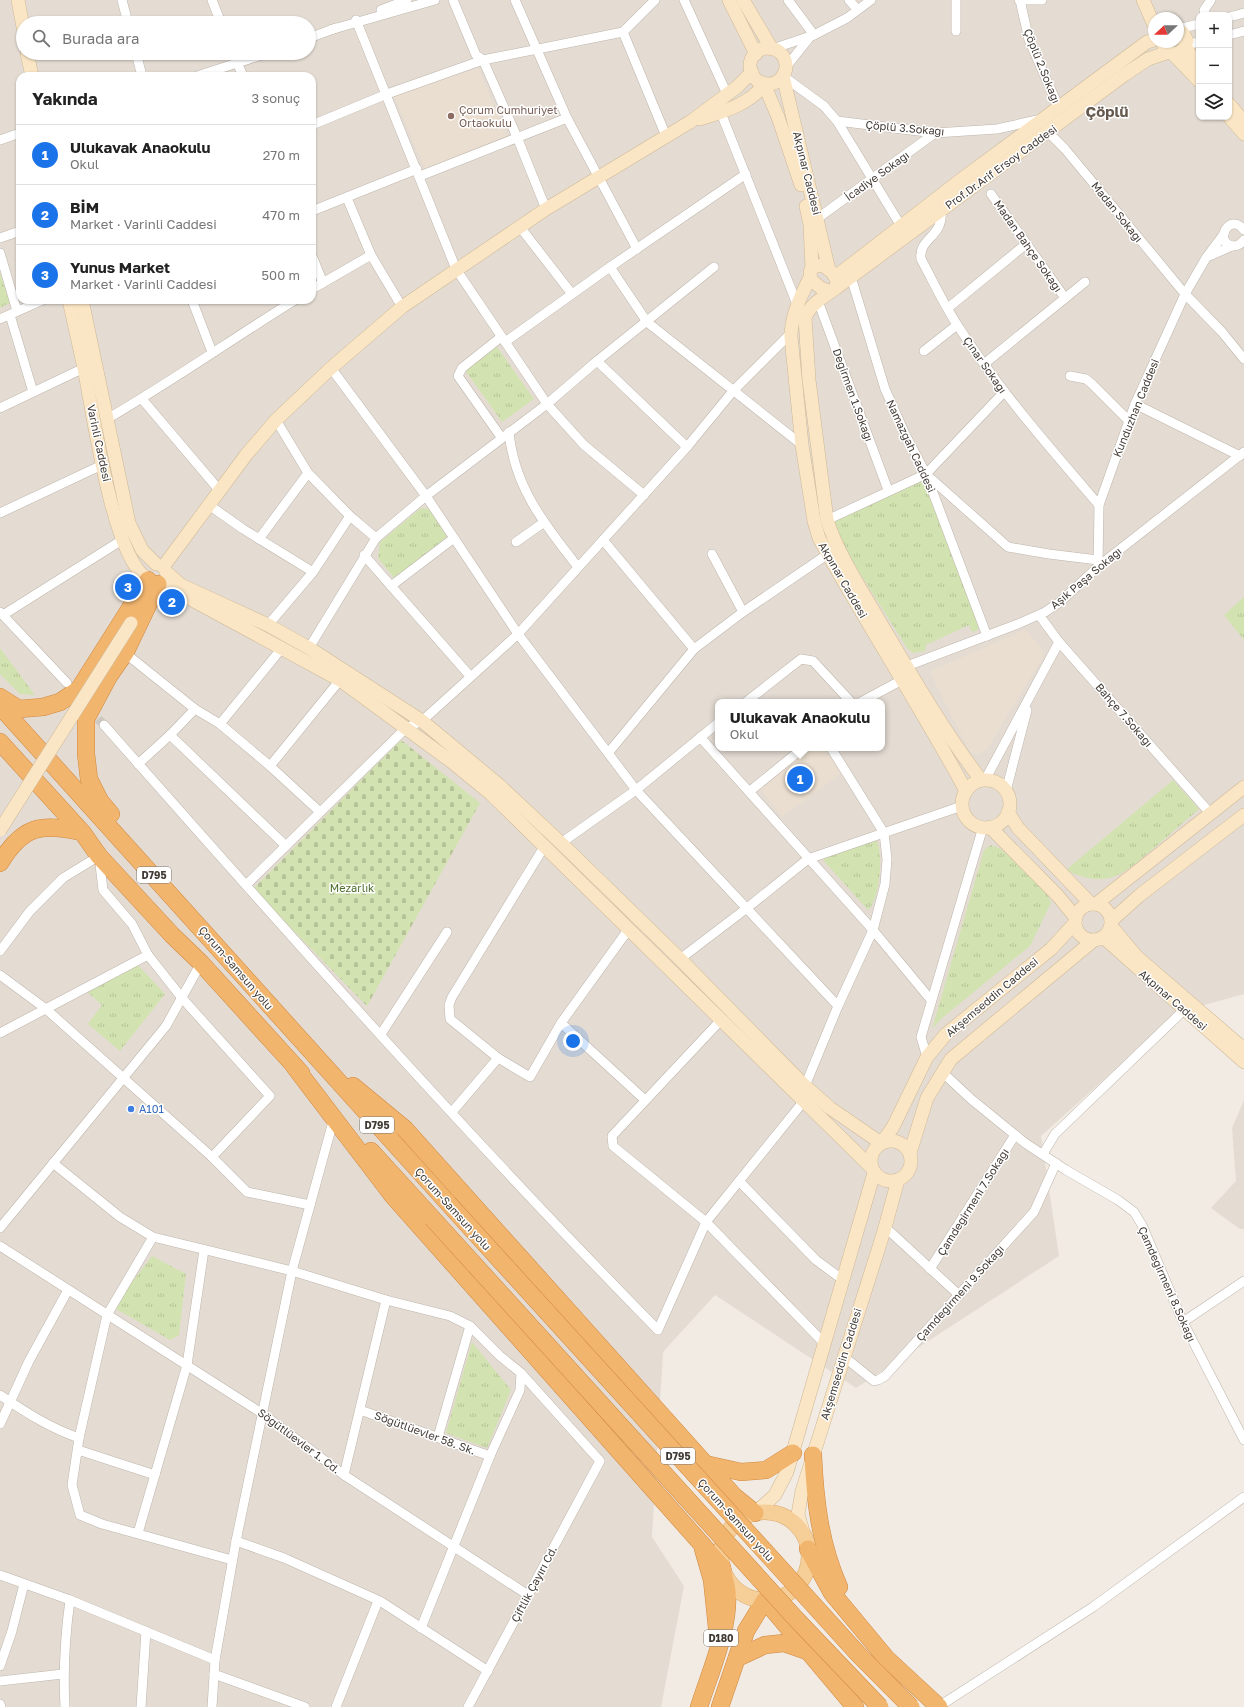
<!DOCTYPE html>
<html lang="tr">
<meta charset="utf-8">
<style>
:root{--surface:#fff;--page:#f2f2f2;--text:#222;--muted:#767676;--line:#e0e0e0;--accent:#1a73e8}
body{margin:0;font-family:"Golos Text",sans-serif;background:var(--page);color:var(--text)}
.controls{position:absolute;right:12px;top:12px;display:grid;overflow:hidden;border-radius:8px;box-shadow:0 1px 3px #0004}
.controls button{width:36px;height:36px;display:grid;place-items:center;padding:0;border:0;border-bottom:1px solid var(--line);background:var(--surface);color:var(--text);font:20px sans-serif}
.compass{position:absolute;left:1148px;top:12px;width:36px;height:36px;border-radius:50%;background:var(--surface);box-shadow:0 1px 3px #0004;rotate:248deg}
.you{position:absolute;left:573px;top:1041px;width:14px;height:14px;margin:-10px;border:3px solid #fff;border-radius:50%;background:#1a73e8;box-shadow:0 0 0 6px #1a73e833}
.badge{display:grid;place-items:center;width:26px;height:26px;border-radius:50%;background:var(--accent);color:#fff;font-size:13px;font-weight:700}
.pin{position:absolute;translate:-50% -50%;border:2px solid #fff;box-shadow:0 1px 4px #0006}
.popup{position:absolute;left:715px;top:699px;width:170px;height:52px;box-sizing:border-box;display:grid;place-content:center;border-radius:8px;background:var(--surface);filter:drop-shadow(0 1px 3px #0005);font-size:13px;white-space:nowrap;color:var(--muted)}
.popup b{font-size:15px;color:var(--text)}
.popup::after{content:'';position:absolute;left:50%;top:100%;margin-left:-8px;border:8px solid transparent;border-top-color:var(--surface)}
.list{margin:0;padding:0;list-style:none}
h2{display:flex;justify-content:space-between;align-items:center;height:52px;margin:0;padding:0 16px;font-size:17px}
h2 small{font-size:13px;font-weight:400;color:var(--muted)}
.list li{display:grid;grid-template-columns:26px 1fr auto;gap:12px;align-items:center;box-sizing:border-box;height:60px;padding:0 16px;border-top:1px solid var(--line)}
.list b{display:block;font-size:15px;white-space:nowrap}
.list p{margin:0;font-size:13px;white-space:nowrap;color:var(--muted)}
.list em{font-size:13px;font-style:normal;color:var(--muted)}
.icon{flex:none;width:22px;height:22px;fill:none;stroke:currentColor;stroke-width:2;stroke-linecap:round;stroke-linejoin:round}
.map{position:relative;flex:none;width:1244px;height:1707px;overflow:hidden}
.search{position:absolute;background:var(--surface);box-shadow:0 1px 3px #0004;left:16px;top:16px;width:300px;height:44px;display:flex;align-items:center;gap:10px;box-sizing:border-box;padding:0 14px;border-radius:22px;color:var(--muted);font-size:15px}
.panel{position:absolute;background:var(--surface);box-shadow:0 1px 3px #0004;left:16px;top:72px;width:300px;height:232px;border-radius:12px}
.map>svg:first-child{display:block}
.residential{fill:#e4dcd3;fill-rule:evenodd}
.education{fill:#e9decf}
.cemetery{fill:url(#cemetery-stones)}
.park{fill:url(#park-tufts)}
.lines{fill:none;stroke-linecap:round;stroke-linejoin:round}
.street-tunnel{stroke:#cec8c1;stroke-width:9;stroke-dasharray:9 4.5;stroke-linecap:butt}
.street-casing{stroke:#beb5ab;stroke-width:10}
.secondary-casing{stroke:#cdb897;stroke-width:14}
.primary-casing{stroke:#d9a96a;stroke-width:16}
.highway-casing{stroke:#d0883f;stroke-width:18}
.street{stroke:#fff;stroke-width:9}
.secondary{stroke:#fae6c5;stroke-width:13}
.primary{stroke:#f6cf98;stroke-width:15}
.highway{stroke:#f2b56e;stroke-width:17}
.secondary-bridge-casing{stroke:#cdb897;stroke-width:14;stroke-linecap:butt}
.highway-bridge-casing{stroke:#d0883f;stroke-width:18;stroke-linecap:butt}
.secondary-bridge{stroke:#fae6c5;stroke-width:13}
.highway-bridge{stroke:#f2b56e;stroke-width:17}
.education-dot{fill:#8d6e63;stroke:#fff;stroke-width:1.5}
.shop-dot{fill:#3f7fe0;stroke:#fff;stroke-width:1.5}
.labels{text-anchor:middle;stroke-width:3;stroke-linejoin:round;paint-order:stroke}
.shield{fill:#fff;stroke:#7b7672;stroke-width:1}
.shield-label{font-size:10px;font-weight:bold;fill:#423b35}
.street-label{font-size:11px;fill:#423b35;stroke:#fff}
.education-label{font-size:11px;fill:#785e54;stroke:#fff;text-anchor:start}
.park-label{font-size:11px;fill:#4f6f2d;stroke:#fff}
.shop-label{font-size:11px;fill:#366cbe;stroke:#fff;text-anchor:start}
.district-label{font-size:15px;font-weight:bold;fill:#64584d;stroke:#fff}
</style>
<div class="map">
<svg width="1244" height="1707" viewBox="0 0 1244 1707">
<defs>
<pattern id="cemetery-stones" width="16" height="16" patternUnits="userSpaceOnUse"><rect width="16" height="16" fill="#d2e2b0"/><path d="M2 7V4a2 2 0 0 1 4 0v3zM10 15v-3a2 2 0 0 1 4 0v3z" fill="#b6c398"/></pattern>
<pattern id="park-tufts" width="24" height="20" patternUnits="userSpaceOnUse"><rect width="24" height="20" fill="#d2e2b0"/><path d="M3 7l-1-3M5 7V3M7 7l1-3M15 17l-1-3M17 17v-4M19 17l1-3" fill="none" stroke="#b6c398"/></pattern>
</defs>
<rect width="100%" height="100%" fill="#f1ebe4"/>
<!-- residential -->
<g class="residential">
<path d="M0,0H1244V994L1179,1012L1041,1136L1059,1256L856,1388L715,1295L663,1352L652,1537L684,1586L661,1707H0ZM1199,15H1229V117H1199ZM1154,18H1178V42H1154ZM23,23H309V53H23ZM20,76H312V300H20ZM718,702H882V748H718Z"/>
<polygon points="1244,1100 1244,1229 1240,1229 1211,1208 1236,1181 1232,1128"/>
</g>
<!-- education -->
<g class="education">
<polygon points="478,68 507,136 425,170 394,96"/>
<polygon points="1024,630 1028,632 1042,649 1043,657 987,749 979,754 973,754 969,750 930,673 933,670"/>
<polygon points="808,748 827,748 843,772 782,817 758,787"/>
</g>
<!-- cemetery -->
<polygon class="cemetery" points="401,740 480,803 367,1006 253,889"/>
<!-- park -->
<g class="park">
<polygon points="0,273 10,303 0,308"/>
<polygon points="497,347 534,399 502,422 465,370"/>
<polygon points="923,481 978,620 978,630 972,632 969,625 926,645 925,651 913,653 907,648 844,548 832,522"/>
<polygon points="421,508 429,509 447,537 395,579 378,558 380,542"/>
<polygon points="1244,597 1244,640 1224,615"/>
<polygon points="0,648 35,695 20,694 0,674"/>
<path d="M1173,780L1199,809C1184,822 1169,835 1154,848C1122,875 1108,890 1066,870Z"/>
<path d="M876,839C884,853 880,899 868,910L824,861L825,857Z"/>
<polygon points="991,845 1001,849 1047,893 1051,903 1030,946 941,1019 932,1029 984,850"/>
<polygon points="138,965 165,994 120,1051 88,1024 102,1005 86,991"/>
<polygon points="152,1256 186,1274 179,1335 170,1340 113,1307"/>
<polygon points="472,1342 511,1390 487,1448 446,1433"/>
</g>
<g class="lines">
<!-- street-tunnel -->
<polyline class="street-tunnel" points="89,709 104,725"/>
<defs>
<g id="street">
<polyline points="122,0 128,23"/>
<polyline points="212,0 221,23"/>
<polyline points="453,0 476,55 483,60 517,137 546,209"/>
<polyline points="515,0 567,118 637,249"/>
<polyline points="684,0 727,94"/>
<polyline points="788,0 814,35"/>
<polyline points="849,0 857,9"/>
<polyline points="956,0 956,31"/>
<polyline points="1019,0 1042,0"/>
<polyline points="1020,0 1029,40 1059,108"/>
<polyline points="381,10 407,0"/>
<polyline points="1206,15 1204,10 1211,0"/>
<polyline points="1229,17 1244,13"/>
<polyline points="356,20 456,269 547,404 584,445 644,495"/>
<polyline points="1178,29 1199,24"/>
<polyline points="330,30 435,0"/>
<polyline points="623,32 666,136"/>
<polyline points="1229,35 1244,31"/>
<polyline points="309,38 336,28"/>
<polyline points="1186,45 1199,42"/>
<polyline points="772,49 814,35 847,18 871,0"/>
<polyline points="136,53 142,76"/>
<polyline points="233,53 243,76"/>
<polyline points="786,67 810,37"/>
<polyline points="197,76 268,53"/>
<polyline points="783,76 824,106 837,121 901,226"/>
<polyline points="721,113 797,304"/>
<polyline points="837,121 935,133 997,129 1037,120"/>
<polyline points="312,125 387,94 483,60 623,32 655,0"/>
<polyline points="1048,132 1065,149 1185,294 1222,332 1244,359"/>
<polyline points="0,140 20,133"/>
<polyline points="420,176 567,118"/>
<polyline points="991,194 1065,298"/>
<polyline points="347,198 371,255 402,307"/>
<polyline points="312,211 417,169"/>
<path d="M941,211C944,237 918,238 921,259C933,281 944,305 958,326C999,390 1049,447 1099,505"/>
<polyline points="818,218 935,133"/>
<polyline points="520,227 572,294"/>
<path d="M1244,230C1229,211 1213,243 1233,246C1238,246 1241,244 1244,240"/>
<polyline points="0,238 20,231"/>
<polyline points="0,253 17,311"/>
<polyline points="312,256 323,283"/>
<polyline points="1207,257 1232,246"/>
<polyline points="610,267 647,322 802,445"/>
<polyline points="851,277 885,389 905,434 926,474 987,636"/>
<polyline points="312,289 371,255"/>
<polyline points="192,300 212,352"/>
<polyline points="818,301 888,490"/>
<polyline points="948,308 1026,244"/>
<polyline points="10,315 33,392"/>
<polyline points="0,319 43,300"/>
<polyline points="501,337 462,368 458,376 501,437"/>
<polyline points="505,342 610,267 746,174"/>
<polyline points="924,351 957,325"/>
<polyline points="597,361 687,447"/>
<polyline points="984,364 1085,282"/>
<polyline points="331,368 426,496 518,634 636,790 838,1006"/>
<polyline points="1070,376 1086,379 1092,384 1129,421"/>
<polyline points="142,399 220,491"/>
<polyline points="1135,404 1240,456"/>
<polyline points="0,408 84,368"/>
<path d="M107,419C171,382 232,339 295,300"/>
<polyline points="276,420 308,473 350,516 376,538"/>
<path d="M509,432C514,487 545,525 578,567"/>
<polyline points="927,475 1008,547 1049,554 1098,560"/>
<polyline points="209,505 243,529 313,572"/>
<polyline points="0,513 102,465"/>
<polyline points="827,520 926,474 1004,392"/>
<polyline points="259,539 308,473"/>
<polyline points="603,540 694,649"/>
<polyline points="516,542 543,523"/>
<polyline points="712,554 743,612"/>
<polyline points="364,555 470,676"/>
<polyline points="1098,567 1099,505 1135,404 1185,294 1206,258 1224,234"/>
<polyline points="391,586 454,538"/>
<polyline points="0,612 67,683"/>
<polyline points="3,615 122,540"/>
<polyline points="1039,615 1059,642 1210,813"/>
<polyline points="268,625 313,572 350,516"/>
<polyline points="309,648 376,538 426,496 547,404 597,361 714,267"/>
<polyline points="125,653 195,709 220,724 270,766 320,812"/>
<polyline points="907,666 1018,624 1045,612 1060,602 1100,565 1244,452"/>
<polyline points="746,702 801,659 813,661 851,702"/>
<polyline points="861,702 902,680"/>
<polyline points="220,724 282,648"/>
<path d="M104,725C285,930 466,1135 658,1330L706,1222L803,1102"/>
<polyline points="170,735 286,846"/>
<polyline points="700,737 873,930 931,1000"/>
<polyline points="609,752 694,649 743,612 828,554"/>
<polyline points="138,764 170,735 195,709"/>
<polyline points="270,766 340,680"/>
<polyline points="985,780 1059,642"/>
<polyline points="750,791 803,748"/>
<polyline points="1006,791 1027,710"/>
<polyline points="561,843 636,790 718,723"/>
<polyline points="544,847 452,997 449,1005 450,1019 498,1058 530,1077 561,1023 628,930"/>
<polyline points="246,885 406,728 422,721 518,634 687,447 733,391 791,333"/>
<polyline points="0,951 30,911 63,878 99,856 103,890 132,924 148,955 182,998 270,1096 212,1157"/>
<polyline points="680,959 747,908 808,859 962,806"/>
<polyline points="0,975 46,1009 212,1157 247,1192 310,1205"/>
<polyline points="721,1020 612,1136 613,1146 706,1222 825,1344"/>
<polyline points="561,1023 645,1100"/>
<polyline points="0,1033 148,955"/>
<polyline points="381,1034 447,932"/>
<polyline points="927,1057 921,1037 983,827"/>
<polyline points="942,1072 971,1099 1025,1143 1066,1170 1118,1200 1134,1212 1142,1225 1183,1322 1244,1440"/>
<polyline points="805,1086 838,1006 873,930 885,884 887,859 884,833 831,748"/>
<polyline points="452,1112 498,1058"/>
<polyline points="1043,1154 1055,1134 1184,1010"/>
<polyline points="53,1163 120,1217 153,1237 292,1271 386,1300 344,1475"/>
<polyline points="739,1181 816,1260 843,1280"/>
<polyline points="885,1227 959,1295"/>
<polyline points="0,1228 166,1026 201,963"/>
<polyline points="153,1237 107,1315 79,1438 72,1485 80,1515 102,1524 232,1560"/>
<polyline points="0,1246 263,1414 344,1475 528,1595"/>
<polyline points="930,1269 1015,1135"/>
<polyline points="386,1300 450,1316 470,1326 500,1356 521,1373 600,1461 468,1707"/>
<polyline points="1183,1322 1244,1281"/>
<polyline points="843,1356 874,1381 878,1380 885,1376 1034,1212 1056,1163"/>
<path d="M0,1395C25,1412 50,1428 79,1438"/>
<polyline points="360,1410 490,1456"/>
<polyline points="0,1424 29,1361 68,1290"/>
<polyline points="438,1437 470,1326"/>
<polyline points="78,1450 155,1475"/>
<polyline points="138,1533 187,1365 204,1250"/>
<polyline points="236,1541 284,1558 380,1601 488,1671"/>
<polyline points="0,1575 70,1600 215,1660"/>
<polyline points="421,1628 490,1456 520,1390 521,1373"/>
<polyline points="0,1666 12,1631 24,1584"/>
<polyline points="214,1674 305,1707"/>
<polyline points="0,1681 63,1674"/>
<polyline points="0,1704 1,1707"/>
<path d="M65,1707C63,1671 65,1636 70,1600"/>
<polyline points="141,1707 146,1631"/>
<polyline points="212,1707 215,1660 236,1541 292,1271 334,1118"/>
<polyline points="336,1707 378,1601"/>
<polyline points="938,1707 1093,1607 1244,1497"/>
</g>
<g id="secondary">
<polyline points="18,0 23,27"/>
<polyline points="729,0 756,54"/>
<polyline points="743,0 772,49"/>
<polyline points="1143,0 1154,25"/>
<polyline points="1162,42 1167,52 1175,54 1182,51 1187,41 1183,33 1178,30"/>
<polyline points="1185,46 1199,67"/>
<circle cx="768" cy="66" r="18"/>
<polyline points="27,53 32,76"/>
<polyline points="1173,54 1199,81"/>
<polyline points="783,76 829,270"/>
<polyline points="764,84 778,117 801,185"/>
<polyline points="1229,104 1244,122"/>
<polyline points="1230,118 1244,134"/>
<path d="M700,119C722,112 751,104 764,84"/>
<polyline points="806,206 810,224 812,268"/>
<path d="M810,277C801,296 791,315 791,337L802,445L814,521L819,538C866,624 920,705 966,791"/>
<polyline points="835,277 962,179 1147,42 1154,40"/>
<polyline points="836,288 1124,75 1148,59 1169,52"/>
<path d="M829,291L821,288L811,280L810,272L812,268C823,261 833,271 837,281L836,288C824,297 810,304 805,318L809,380L827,520C839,556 861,589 880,622C912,676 943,730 981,780"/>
<path d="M69,300C74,323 79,345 84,368C93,412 112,554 146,578"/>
<polyline points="82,300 129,523 142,550 156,564"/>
<polyline points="163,567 246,455 276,420 331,368 402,307 546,209 690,122 737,87 752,72"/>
<polyline points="166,572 181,585 268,625 309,648 422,721 499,785 561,843 680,959 805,1086 830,1108 881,1143"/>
<polyline points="161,583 340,680 452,762 491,794 871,1167"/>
<circle cx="986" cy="804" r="24"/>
<polyline points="1008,812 1018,828 1091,904"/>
<polyline points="990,827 1058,896 1076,918"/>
<polyline points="1096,904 1244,787"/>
<circle cx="1093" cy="922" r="18"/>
<polyline points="1111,921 1140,895 1244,815"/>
<polyline points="1111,926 1137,957 1244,1049"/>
<polyline points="1103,937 1244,1062"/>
<circle cx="891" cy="1161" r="20"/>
<polyline points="883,1141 893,1127 927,1057 946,1034 1051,949 1075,923"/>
<polyline points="910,1153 927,1098 951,1059 1094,940"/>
<polyline points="755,1513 775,1495 787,1472 874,1173"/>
<polyline points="808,1549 798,1514 802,1491 884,1231 898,1180"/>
</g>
<circle id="primary" cx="765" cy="1556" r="44"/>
<g id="highway">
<polyline points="0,697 19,709 43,707 60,702 79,689 148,580"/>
<polyline points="0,706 448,1203"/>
<polyline points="0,742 82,832 99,856 172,935 201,963 301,1073"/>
<polyline points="111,814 100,801 89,779 86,754 86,719 109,676 125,653 158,584"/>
<path d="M0,863C23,825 41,823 82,832"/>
<path d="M294,1066L393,1196L722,1567C723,1574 726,1583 727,1591C730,1628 710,1672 699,1707"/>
<polyline points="353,1086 405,1129 734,1496 755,1513"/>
<polyline points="371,1151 432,1218"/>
<path d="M813,1455C815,1501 820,1544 839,1587"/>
<polyline points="705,1464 741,1472 766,1470 793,1453"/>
<polyline points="703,1549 712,1580 717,1628"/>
<polyline points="808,1549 832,1593 886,1658 939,1707"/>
<polyline points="737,1658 765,1645 784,1643 807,1651"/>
<polyline points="720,1707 746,1631 765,1600 855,1707"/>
</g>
</defs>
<!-- street casing -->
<use href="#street" class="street-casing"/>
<!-- secondary casing -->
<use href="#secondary" class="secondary-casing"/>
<!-- primary casing -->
<use href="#primary" class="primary-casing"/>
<!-- highway casing -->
<use href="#highway" class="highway-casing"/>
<!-- street -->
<use href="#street" class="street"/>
<!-- secondary -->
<use href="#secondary" class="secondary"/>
<!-- primary -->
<use href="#primary" class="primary"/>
<!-- highway -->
<use href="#highway" class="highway"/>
<defs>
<polyline id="secondary-bridge" points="0,830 131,623"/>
<g id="highway-bridge">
<polyline points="448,1203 860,1656 911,1707"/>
<polyline points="432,1218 796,1619 880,1707"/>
</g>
</defs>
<!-- secondary-bridge casing -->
<use href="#secondary-bridge" class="secondary-bridge-casing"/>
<!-- highway-bridge casing -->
<use href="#highway-bridge" class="highway-bridge-casing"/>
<!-- secondary-bridge -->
<use href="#secondary-bridge" class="secondary-bridge"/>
<!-- highway-bridge -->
<use href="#highway-bridge" class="highway-bridge"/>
</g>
<!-- markers -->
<circle class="education-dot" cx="451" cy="116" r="4"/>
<circle class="shop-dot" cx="131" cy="1109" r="4"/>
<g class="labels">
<!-- shield labels -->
<g class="shield">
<rect x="137" y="867" width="34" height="16" rx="3"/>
<rect x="360" y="1117" width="34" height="16" rx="3"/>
<rect x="661" y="1448" width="34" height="16" rx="3"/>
<rect x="704" y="1630" width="34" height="16" rx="3"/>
</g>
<g class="shield-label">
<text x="154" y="879">D795</text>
<text x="377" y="1129">D795</text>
<text x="678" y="1460">D795</text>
<text x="721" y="1642">D180</text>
</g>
<!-- street labels -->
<g class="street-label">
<text transform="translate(1042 66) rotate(68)" y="4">Çöplü 2.Sokağı</text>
<text transform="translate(905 128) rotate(5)" y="4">Çöplü 3.Sokağı</text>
<text transform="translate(1001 167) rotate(-36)" y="4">Prof.Dr.Arif Ersoy Caddesi</text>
<text transform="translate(807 173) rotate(76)" y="4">Akpınar Caddesi</text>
<text transform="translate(877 176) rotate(-36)" y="4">İcadiye Sokağı</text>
<text transform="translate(1117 212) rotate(51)" y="4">Madan Sokağı</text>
<text transform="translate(1028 246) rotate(55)" y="4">Madan Bahçe Sokağı</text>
<text transform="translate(985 365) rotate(55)" y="4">Çınar Sokağı</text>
<text transform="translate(853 395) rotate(70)" y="4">Değirmen 1.Sokağı</text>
<text transform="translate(1136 408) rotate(-68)" y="4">Kunduzhan Caddesi</text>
<text transform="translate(99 443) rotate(78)" y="4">Varinli Caddesi</text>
<text transform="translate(911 446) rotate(65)" y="4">Namazgah Caddesi</text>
<text transform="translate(1086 578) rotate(-40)" y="4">Aşık Paşa Sokağı</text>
<text transform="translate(843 580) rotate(60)" y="4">Akpınar Caddesi</text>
<text transform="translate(1124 715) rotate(49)" y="4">Bahçe 7.Sokağı</text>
<text transform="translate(236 968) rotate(49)" y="4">Çorum-Samsun yolu</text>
<text transform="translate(992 997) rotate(-40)" y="4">Akşemseddin Caddesi</text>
<text transform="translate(1173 1000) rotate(41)" y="4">Akpınar Caddesi</text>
<text transform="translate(973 1202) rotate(-58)" y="4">Çamdeğirmeni 7.Sokağı</text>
<text transform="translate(453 1209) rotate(48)" y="4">Çorum-Samsun yolu</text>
<text transform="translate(1167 1284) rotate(66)" y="4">Çamdeğirmeni 8.Sokağı</text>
<text transform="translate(960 1293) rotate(-48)" y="4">Çamdeğirmeni 9.Sokağı</text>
<text transform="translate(841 1364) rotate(-73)" y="4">Akşemseddin Caddesi</text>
<text transform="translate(425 1433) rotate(20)" y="4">Söğütlüevler 58. Sk.</text>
<text transform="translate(299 1441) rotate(37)" y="4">Söğütlüevler 1. Cd.</text>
<text transform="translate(736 1520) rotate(48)" y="4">Çorum-Samsun yolu</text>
<text transform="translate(534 1584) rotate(-62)" y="4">Çiftlik Çayırı Cd.</text>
</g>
<!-- education labels -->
<g class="education-label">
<text x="459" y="114">Çorum Cumhuriyet<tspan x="459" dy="13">Ortaokulu</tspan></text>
</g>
<!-- park labels -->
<g class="park-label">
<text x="352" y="892">Mezarlık</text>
</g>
<!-- shop labels -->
<g class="shop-label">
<text x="139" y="1113">A101</text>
</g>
<!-- district labels -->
<g class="district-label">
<text x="1107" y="117">Çöplü</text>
</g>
</g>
</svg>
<div class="controls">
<button>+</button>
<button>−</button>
<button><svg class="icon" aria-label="layers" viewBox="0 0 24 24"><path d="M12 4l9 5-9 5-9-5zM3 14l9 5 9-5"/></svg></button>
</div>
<svg class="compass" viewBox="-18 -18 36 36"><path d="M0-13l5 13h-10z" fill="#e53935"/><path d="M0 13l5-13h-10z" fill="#767676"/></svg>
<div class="you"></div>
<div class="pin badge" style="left:800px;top:779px">1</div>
<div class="popup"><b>Ulukavak Anaokulu</b>Okul</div>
<div class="pin badge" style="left:172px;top:602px">2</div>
<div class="pin badge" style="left:128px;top:587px">3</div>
<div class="search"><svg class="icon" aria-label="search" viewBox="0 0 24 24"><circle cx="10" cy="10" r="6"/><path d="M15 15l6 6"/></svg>Burada ara</div>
<section class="panel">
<h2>Yakında<small>3 sonuç</small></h2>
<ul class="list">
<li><span class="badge">1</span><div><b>Ulukavak Anaokulu</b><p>Okul</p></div><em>270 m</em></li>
<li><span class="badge">2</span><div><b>BİM</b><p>Market · Varinli Caddesi</p></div><em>470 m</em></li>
<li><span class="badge">3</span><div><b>Yunus Market</b><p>Market · Varinli Caddesi</p></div><em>500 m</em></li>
</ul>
</section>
</div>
